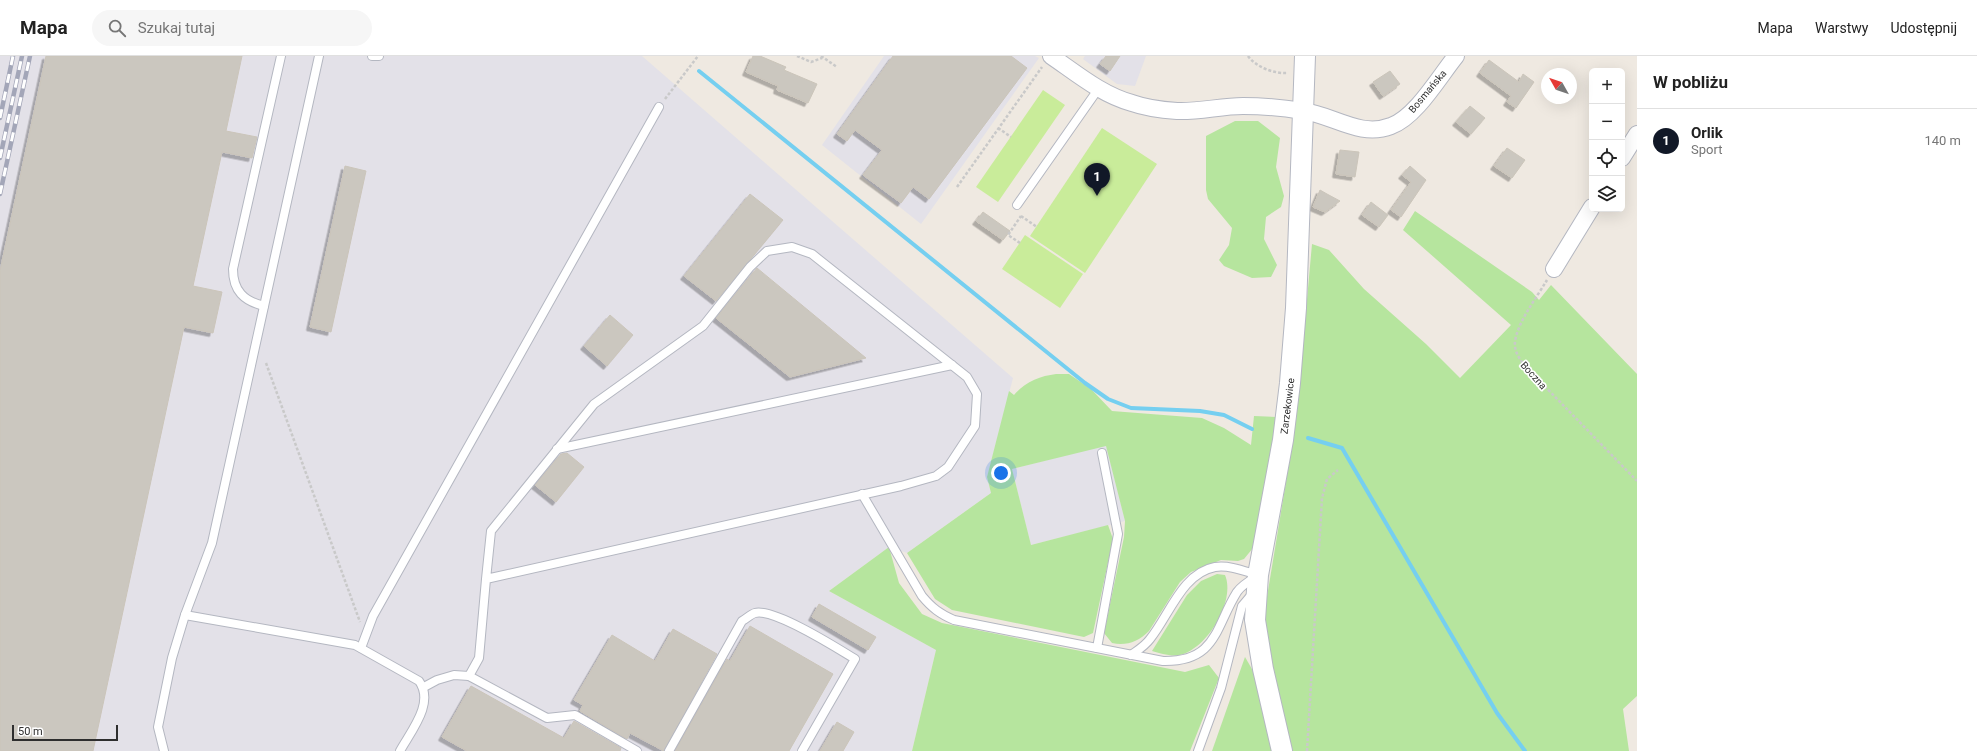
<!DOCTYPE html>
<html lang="pl">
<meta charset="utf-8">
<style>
:root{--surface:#fff;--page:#f6f6f6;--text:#222;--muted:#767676;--line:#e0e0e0;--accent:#111827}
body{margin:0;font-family:Roboto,sans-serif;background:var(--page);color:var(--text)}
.controls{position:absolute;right:12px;top:12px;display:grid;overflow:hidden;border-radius:6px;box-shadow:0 4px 16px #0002}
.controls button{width:36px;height:36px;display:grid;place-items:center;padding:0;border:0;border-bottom:1px solid var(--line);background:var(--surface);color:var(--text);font:20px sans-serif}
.compass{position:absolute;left:1541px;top:12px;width:36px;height:36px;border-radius:50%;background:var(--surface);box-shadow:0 4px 16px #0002;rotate:310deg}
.scale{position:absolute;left:12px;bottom:10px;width:106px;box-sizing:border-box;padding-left:4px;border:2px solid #2e2e2e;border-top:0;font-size:11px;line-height:14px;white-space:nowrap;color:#2e2e2e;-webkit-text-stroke:3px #fff;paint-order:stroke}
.you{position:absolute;left:1001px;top:417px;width:14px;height:14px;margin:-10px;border:3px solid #fff;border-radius:50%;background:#1a73e8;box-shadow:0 0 0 6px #1a73e833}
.badge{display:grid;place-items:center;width:26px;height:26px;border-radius:50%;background:var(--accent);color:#fff;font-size:13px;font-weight:700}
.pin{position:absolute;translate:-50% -33px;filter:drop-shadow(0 1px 2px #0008)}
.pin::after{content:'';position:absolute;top:21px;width:14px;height:12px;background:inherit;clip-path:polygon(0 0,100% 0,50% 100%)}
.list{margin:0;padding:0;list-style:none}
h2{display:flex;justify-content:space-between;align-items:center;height:52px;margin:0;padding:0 16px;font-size:17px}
h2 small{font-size:13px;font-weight:400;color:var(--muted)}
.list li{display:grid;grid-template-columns:26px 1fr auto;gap:12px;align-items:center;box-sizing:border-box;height:64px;padding:0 16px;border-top:1px solid var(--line)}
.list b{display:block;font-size:15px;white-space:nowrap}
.list p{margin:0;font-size:13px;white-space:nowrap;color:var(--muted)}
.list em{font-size:13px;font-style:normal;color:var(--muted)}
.icon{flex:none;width:22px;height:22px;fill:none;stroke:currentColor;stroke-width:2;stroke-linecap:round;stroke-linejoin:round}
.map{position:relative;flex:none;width:1637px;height:695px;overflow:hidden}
header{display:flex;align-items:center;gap:24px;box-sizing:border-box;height:56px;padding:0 20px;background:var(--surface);border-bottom:1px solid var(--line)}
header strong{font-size:19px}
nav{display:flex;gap:22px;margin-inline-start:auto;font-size:14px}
.search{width:280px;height:36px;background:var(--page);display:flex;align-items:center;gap:10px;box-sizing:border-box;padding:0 14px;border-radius:22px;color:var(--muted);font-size:15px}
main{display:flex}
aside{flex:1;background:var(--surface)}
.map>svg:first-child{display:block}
.industrial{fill:#e3e1e8}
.green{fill:#b6e59e}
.pitch{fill:#c9ec9a}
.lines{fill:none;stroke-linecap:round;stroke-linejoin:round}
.stream{stroke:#75cff0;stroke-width:4}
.building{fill:#cbc7bf;stroke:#cbc5ba;filter:url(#shadow)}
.service-casing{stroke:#b4b7c1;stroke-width:10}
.minor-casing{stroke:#b4b7c1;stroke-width:18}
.tertiary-casing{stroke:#b4b7c1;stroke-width:22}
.path{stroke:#c9c9c9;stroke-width:2.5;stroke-dasharray:3 2;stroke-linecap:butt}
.service{stroke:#fff;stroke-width:8}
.minor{stroke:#fff;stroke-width:16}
.tertiary{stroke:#fff;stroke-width:20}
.rail-casing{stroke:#a3a6b8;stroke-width:4.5}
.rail{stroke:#fff;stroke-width:3;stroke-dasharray:9;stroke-linecap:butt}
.labels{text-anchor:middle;stroke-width:3.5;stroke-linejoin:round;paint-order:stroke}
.street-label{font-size:10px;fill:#2e2e2e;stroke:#fff}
</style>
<header>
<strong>Mapa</strong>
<div class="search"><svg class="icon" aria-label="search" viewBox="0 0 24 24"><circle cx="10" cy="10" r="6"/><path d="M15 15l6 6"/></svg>Szukaj tutaj</div>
<nav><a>Mapa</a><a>Warstwy</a><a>Udostępnij</a></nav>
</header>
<main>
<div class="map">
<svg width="1637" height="695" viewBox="0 0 1637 695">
<defs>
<filter id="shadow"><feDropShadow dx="-3.5" dy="3.5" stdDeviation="0" flood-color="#0004"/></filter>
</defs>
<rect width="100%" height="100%" fill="#efe9e1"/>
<!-- industrial -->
<g class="industrial">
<polygon points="0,0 642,0 1013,322 987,421 991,437 907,497 889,491 829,535 936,594 912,695 0,695"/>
<polygon points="884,0 1035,0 1039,2 921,168 822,89"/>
<polygon points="1085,0 1146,0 1135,30 1117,28 1083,3"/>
<polygon points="1106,389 1125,465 1031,489 1012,413"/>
</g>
<!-- green -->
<g class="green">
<polygon points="1235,65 1258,65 1280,82 1276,111 1284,140 1281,151 1266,161 1264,183 1277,209 1271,221 1252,222 1224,210 1219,204 1229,189 1232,172 1208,143 1206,134 1206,80"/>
<polygon points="1415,155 1532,236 1539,244 1551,229 1637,318 1637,640 1623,653 1629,695 1291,695 1267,594 1265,553 1296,365 1312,188 1329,194 1364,233 1426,288 1460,322 1511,269 1403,174"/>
<path d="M1056,318H1069L1091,333L1112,355L1202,362L1224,372L1251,389L1254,360L1278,361L1253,492L1244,503L1238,505L1221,504L1191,516L1180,526L1149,575C1138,586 1126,590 1112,587L1104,577L1124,481L1125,465L1106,390L1012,413L1031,489L1108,469L1113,483L1093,577L1084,581L952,554L935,543L907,497L991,437L987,421L1009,335L1014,339C1025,326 1040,320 1056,318Z"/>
<polygon points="889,491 899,527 922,558 942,567 1185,616 1209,609 1219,622 1190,695 912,695 936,594 829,535"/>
<path d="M1217,518L1225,519C1236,545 1207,593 1180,599C1171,601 1160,597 1152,595L1187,539L1201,525Z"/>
<polygon points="1245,601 1256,620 1273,695 1212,695"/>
</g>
<!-- pitch -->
<g class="pitch">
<polygon points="1043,34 1065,49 998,146 976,131"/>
<polygon points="1102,72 1157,108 1085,217 1030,180"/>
<polygon points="1025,179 1083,218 1060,252 1002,213"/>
</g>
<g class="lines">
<!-- stream -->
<g class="stream">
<polyline points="699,15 1085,327 1108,343 1131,352 1200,355 1224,359 1252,373"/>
<polyline points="1308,382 1342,392 1497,657 1525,695"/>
</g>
</g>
<!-- building -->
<g class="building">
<polygon points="46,0 242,0 226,75 257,81 252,102 222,96 193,230 222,236 213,277 184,271 93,695 0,695 0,215"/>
<polygon points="753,0 760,0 786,11 784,14 817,28 808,47 777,34 778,30 746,16"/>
<polygon points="893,0 1011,0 1027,12 929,143 913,131 901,147 863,119 882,94 855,74 847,85 837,78"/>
<polygon points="1106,0 1120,0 1110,15 1100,8"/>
<polygon points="1489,4 1519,26 1523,18 1534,26 1516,52 1507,46 1511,40 1480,17"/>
<polygon points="1390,15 1400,28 1383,40 1373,26"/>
<polygon points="1470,50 1485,62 1471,78 1456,66"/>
<polygon points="1507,92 1525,104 1512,122 1494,110"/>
<polygon points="1340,94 1359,96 1355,121 1336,118"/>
<polygon points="345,110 366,115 331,276 310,271"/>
<polygon points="1410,110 1426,124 1401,161 1391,154 1411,126 1402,119"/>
<polygon points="1320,134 1327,138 1340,145 1325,156 1313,151"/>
<polygon points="750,138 783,164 716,245 684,220"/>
<polygon points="1371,146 1388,159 1379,171 1362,159"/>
<polygon points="983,156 1010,175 1003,184 976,165"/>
<polygon points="757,212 866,302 790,321 716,262"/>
<polygon points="610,259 633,279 607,310 584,290"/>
<polygon points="567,397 584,411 556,446 535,429 561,398"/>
<polygon points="819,548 876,581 868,594 812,561"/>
<polygon points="750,570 833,618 789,695 675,695 727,603 730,605"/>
<polygon points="673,573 717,598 664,695 630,677 627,683 580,655 583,649 574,644 612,579 655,605"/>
<polygon points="471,630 564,682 574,665 621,692 620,695 467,695 442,681"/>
<polygon points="837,666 854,676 843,695 820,695"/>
</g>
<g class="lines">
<defs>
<g id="service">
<polyline points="372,0 379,0"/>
<polyline points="1017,149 1099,32"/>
<path d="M264,250C244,245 233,235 233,213L281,0"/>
<polyline points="557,393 952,309"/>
<path d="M862,438L922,540C932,552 940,558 954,564L1163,605C1217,606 1215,571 1237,536C1242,529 1249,525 1256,521"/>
<path d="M185,559L355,589L419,625C435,647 411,675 400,695"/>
<polyline points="361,592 373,560 659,51"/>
<polyline points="1097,592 1118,478 1102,397"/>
<path d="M1131,599C1138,594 1145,590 1150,583C1169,560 1182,517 1215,511C1230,509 1244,515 1258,519"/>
<polyline points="469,620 479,602 486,523 901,430 936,420 948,411 975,370 977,338 967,321 812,198 792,191 767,195 750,211 703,270 594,348 491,475 486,523"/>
<polyline points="424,631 437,624 454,619 469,620 547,662 575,659 637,695"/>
<polyline points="164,695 158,671 172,602 185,559 212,487 319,0"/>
<path d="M669,695L742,565C746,563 751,558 755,557C774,552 837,592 855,603L802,695"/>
<polyline points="1198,695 1221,632 1242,550 1253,537"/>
</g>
<g id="minor">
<path d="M1051,0C1076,17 1102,39 1132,47C1146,52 1162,54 1177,55C1199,56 1221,50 1243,50C1262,50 1284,52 1303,55C1333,59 1360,82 1391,70C1416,61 1439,21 1456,0"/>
<polyline points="1622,102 1637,78"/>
<polyline points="1554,213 1592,151"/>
</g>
<polyline id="tertiary" points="1282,695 1263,613 1255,564 1258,519 1283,384 1290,327 1296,252 1305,0"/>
</defs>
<!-- service casing -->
<use href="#service" class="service-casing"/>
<!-- minor casing -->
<use href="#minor" class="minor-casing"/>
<!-- tertiary casing -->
<use href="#tertiary" class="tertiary-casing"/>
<!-- path -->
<g class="path">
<polyline points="797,0 811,6 822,2"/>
<polyline points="821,0 837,11"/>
<path d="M1248,0C1256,11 1274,18 1288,17"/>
<polyline points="665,43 698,0"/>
<polyline points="998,72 1011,81"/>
<polyline points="957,131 1042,11"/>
<polyline points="1021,160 1037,171"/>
<polyline points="1020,187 1008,179 1021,160"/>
<path d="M1547,224C1537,241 1517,267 1515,286C1514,295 1519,302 1524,309L1637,425"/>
<polyline points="266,307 360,566"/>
<polyline points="1307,695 1322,442 1327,423 1338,414"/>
</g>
<!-- service -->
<use href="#service" class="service"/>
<!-- minor -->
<use href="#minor" class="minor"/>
<!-- tertiary -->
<use href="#tertiary" class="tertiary"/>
<defs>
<g id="rail">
<polyline points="0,62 13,0"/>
<polyline points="0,102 22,0"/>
<polyline points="0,138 30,0"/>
</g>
</defs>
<!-- rail casing -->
<use href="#rail" class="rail-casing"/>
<!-- rail -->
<use href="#rail" class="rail"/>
</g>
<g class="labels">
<!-- street labels -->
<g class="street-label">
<text transform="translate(1427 35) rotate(-50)" y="4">Bosmańska</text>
<text transform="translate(1534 319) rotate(48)" y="4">Boczna</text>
<text transform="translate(1287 350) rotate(-83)" y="4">Zarzekowice</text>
</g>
</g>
</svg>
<div class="controls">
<button>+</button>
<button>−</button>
<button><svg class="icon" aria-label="locate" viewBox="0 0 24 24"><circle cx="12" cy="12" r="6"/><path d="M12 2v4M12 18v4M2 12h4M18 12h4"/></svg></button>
<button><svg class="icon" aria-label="layers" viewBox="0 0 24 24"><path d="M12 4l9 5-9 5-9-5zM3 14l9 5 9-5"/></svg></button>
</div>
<svg class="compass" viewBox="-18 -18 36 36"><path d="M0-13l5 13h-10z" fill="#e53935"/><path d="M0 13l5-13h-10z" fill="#767676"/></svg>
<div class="scale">50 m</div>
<div class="you"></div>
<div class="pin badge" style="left:1097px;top:140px">1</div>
</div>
<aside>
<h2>W pobliżu<small></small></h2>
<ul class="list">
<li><span class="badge">1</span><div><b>Orlik</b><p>Sport</p></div><em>140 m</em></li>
</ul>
</aside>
</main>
